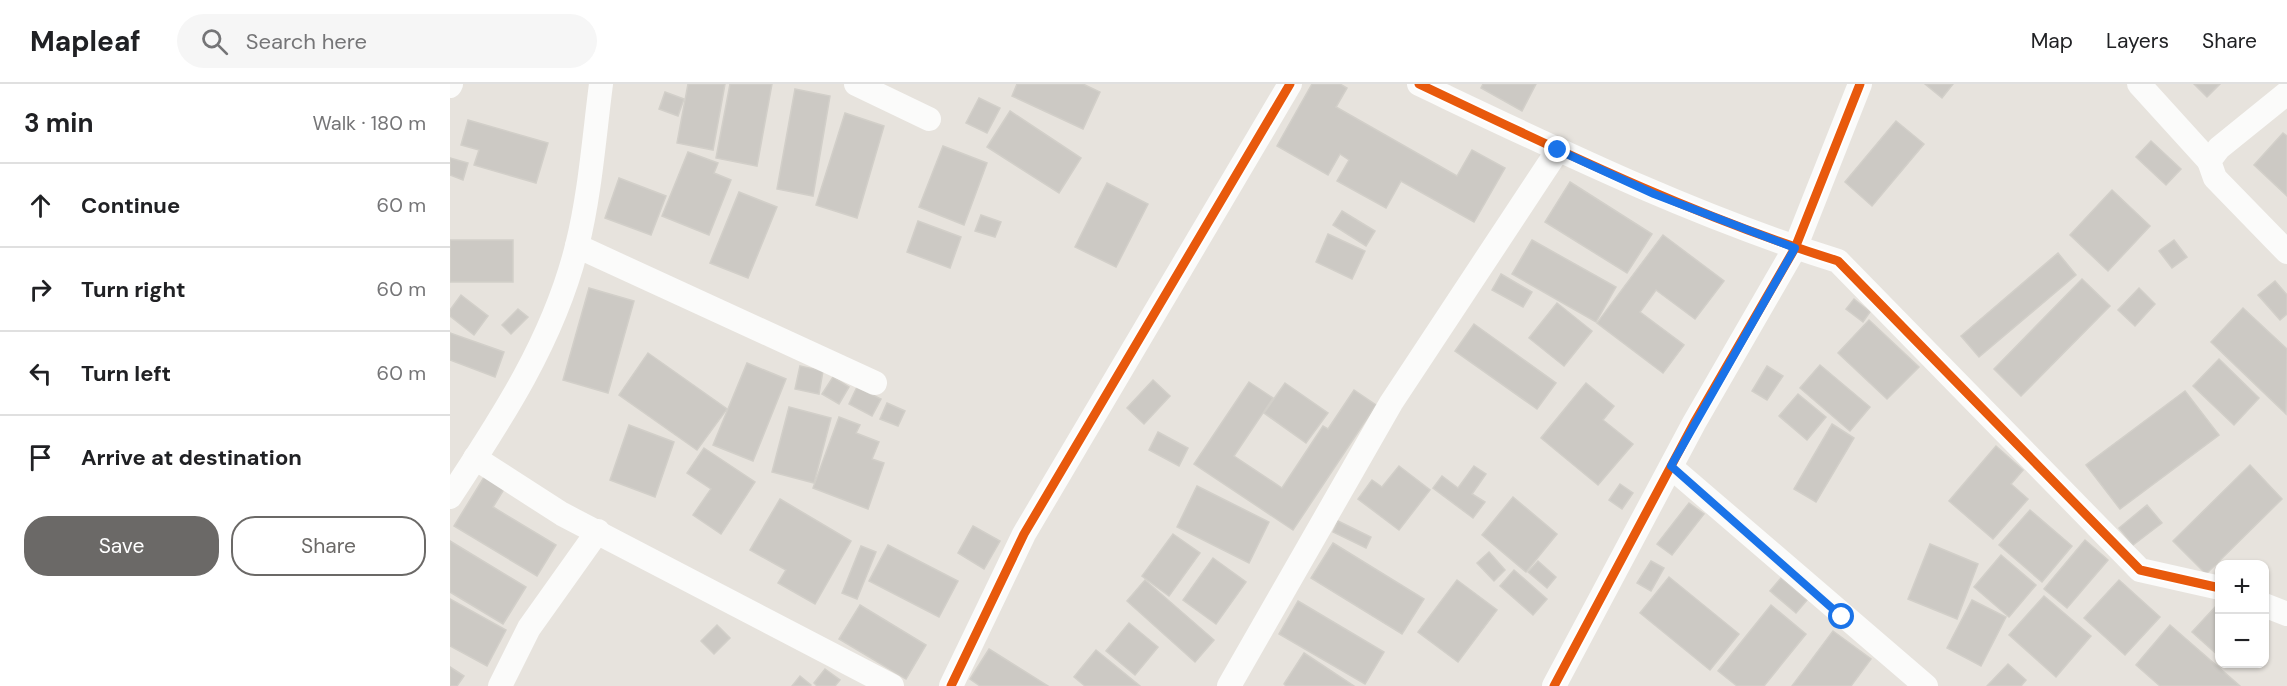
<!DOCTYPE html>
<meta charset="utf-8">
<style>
:root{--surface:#fff;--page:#f6f6f6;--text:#202124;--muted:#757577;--line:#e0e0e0;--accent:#6b6967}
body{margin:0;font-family:"DM Sans",sans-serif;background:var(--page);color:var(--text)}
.controls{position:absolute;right:18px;bottom:18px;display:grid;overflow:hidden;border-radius:12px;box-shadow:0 2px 4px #0004}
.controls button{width:54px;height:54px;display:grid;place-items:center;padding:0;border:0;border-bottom:2px solid var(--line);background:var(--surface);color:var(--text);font:30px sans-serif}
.stop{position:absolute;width:18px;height:18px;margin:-14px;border:4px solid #1a73e8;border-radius:50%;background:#fff}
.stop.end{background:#1a73e8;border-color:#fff;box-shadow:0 2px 6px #0008}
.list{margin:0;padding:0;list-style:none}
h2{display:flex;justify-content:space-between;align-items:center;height:78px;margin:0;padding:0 24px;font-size:26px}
h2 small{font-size:20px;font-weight:400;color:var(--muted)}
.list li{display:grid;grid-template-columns:39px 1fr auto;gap:18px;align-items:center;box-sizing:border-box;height:84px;padding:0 24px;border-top:2px solid var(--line)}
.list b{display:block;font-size:22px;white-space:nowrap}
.list em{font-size:20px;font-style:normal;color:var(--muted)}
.actions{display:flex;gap:12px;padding:18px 24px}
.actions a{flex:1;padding:14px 0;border:2px solid var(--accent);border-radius:24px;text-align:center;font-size:21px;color:var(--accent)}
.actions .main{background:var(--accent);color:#fff}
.icon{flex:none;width:33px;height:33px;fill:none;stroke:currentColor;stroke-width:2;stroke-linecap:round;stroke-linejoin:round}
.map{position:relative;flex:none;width:1837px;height:602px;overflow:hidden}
header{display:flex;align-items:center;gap:36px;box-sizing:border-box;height:84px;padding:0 30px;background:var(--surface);border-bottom:2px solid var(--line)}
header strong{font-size:28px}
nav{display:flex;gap:33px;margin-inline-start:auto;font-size:21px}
.search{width:420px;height:54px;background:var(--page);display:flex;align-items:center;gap:15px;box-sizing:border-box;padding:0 21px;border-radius:33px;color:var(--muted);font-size:22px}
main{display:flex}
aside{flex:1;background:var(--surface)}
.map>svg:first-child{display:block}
.building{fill:#ccc9c4;stroke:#d2cfc9;stroke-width:1.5}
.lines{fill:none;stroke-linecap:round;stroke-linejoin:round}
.minor{stroke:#fbfbfa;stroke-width:24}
.cycleway-casing{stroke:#fff;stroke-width:13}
.cycleway{stroke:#e8590c;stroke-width:9}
.route{stroke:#1a73e8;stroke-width:8}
</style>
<header>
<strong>Mapleaf</strong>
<div class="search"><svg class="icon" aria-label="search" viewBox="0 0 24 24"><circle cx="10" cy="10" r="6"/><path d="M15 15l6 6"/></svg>Search here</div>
<nav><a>Map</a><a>Layers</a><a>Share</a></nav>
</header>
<main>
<aside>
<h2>3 min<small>Walk · 180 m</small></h2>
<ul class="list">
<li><svg class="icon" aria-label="ahead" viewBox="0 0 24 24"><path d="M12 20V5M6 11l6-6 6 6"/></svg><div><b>Continue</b></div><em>60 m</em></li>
<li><svg class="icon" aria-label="right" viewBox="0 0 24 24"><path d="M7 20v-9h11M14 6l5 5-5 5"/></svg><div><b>Turn right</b></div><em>60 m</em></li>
<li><svg class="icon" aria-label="left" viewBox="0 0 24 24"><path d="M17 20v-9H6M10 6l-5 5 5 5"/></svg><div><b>Turn left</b></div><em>60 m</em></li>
<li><svg class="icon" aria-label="arrive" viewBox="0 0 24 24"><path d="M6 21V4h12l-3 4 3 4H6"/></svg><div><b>Arrive at destination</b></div></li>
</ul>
<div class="actions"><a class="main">Save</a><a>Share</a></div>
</aside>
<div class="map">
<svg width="1837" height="602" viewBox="0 0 1837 602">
<rect width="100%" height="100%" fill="#e7e3dd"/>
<!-- building -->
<g class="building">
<polygon points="238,0 275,0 263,66 227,59"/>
<polygon points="280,0 322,0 307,82 266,74"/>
<polygon points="567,0 633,0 650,8 633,45 562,12"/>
<polygon points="862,0 890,0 897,4 886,23 1007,92 1022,66 1055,84 1024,138 951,97 936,124 887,97 899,76 890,70 878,91 827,62"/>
<polygon points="1033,0 1086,0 1072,27 1031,4"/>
<polygon points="1475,0 1503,0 1492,14"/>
<polygon points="1744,0 1770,0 1757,13"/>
<polygon points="345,5 380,12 363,112 327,105"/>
<polygon points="215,8 234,15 228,32 209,25"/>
<polygon points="529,14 550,24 537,49 516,39"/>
<polygon points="560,27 631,74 609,109 537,63"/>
<polygon points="395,29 434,42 407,134 366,121"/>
<polygon points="18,36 98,59 86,99 24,81 29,66 11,61"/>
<polygon points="1446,37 1474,60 1422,122 1395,98"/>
<polygon points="1833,49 1837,52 1837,112 1804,81"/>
<polygon points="1701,57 1731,85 1716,101 1686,73"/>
<polygon points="493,62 537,79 514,141 469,123"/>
<polygon points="238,68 268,79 264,89 281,96 259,151 212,132"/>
<polygon points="0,74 18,79 13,96 0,91"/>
<polygon points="169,94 216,112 201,151 155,134"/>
<polygon points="1120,98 1202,150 1177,189 1095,138"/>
<polygon points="657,99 698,120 666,183 625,163"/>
<polygon points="1662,106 1700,142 1658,187 1620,151"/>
<polygon points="289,108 327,123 298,194 260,179"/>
<polygon points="892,127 925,147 916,162 883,141"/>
<polygon points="531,131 551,138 545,153 525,147"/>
<polygon points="468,137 511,153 500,184 457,168"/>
<polygon points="878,150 915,167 902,195 866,178"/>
<polygon points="1213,151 1274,197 1245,235 1206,206 1190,228 1234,261 1213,289 1147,239"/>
<rect x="0" y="156" width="63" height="42"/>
<polygon points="1082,156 1166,203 1146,238 1062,190"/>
<polygon points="1724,156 1737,173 1722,184 1709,167"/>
<polygon points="1608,169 1626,191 1529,273 1511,252"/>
<polygon points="1051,190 1082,208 1073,223 1042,206"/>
<polygon points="1632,195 1660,222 1571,312 1544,285"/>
<polygon points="1825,197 1837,211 1837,230 1830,236 1808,211"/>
<polygon points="139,204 184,217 158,309 113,296"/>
<polygon points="1689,204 1705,220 1685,242 1668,226"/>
<polygon points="11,211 38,232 24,251 0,232 0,226"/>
<polygon points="1404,215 1420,228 1413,238 1396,225"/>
<polygon points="1107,219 1142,247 1114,282 1079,254"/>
<polygon points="1793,224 1837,265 1836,330 1761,258"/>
<polygon points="68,225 78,233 61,250 52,241"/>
<polygon points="1419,236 1469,283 1437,315 1388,269"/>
<polygon points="1024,240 1106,299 1087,325 1005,267"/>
<polygon points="0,249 54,268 45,293 0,276"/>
<polygon points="198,269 277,325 247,366 169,311"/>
<polygon points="1769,275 1809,314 1784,341 1743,302"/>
<polygon points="297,279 336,295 303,377 263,361"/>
<polygon points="1370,281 1420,323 1400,347 1350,304"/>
<polygon points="350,282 373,287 369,310 345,305"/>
<polygon points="1317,282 1333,292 1317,316 1302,307"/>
<polygon points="383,293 399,303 389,320 372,310"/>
<polygon points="703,296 720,312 694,340 677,324"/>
<polygon points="799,298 823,314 784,372 832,404 873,342 878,345 904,306 926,321 843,446 744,380"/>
<polygon points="835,299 878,329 856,359 814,329"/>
<polygon points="1136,299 1164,322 1153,336 1183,360 1148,401 1091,354"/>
<polygon points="407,303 431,315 422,332 399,320"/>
<polygon points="1735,307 1769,351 1670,425 1636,381"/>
<polygon points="1348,310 1376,333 1357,356 1329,332"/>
<polygon points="437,319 455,327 448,342 430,335"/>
<polygon points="339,323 381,334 364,399 322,388"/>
<polygon points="389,333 410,341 406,349 429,358 422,375 434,379 418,425 363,404"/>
<polygon points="1382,340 1404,354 1366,418 1344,405"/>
<polygon points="179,341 224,358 205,413 160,396"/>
<polygon points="708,348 738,364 729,382 699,366"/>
<polygon points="1546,362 1573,386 1561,400 1578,415 1543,455 1499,417"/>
<polygon points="254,364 305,398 271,450 243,431 261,405 237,389"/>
<polygon points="1800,381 1832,415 1756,490 1723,457"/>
<polygon points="949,382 980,406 949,446 908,415 922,396 932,403"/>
<polygon points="1024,382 1036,390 1022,410 1035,418 1023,434 983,404 992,392 1008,404"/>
<polygon points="36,390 56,402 43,423 106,461 87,492 4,442"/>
<polygon points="1170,400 1183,409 1172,425 1159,416"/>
<polygon points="747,402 819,438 799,479 727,443"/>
<polygon points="1063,413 1107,450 1076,488 1032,451"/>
<polygon points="330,415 401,457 365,520 328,499 336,486 300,466"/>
<polygon points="1239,419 1254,430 1222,471 1207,460"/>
<polygon points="1697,421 1712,439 1683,461 1669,444"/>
<polygon points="1580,426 1622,462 1592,498 1549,461"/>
<polygon points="888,437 921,453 916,464 883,448"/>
<polygon points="523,442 550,457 534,485 508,469"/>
<polygon points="723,450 750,469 719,512 692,492"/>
<polygon points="1635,456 1658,476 1617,524 1594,505"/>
<polygon points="0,457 76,503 53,540 0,508"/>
<polygon points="883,459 974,515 952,550 861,494"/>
<polygon points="1480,460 1528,480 1507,535 1458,515"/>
<polygon points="438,461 508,497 489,533 419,497"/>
<polygon points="411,462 426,468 407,515 392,509"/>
<polygon points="1039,468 1055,486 1044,497 1027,479"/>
<polygon points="1551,471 1586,501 1559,533 1524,503"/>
<polygon points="763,474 796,498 766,540 733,516"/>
<polygon points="1088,477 1106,493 1097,504 1078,488"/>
<polygon points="1201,477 1214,484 1201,507 1187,499"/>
<polygon points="1064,486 1097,515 1083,531 1050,502"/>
<polygon points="1219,493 1289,550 1260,586 1190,529"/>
<polygon points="1331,494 1357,516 1346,529 1320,507"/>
<polygon points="695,496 764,556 745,578 677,517"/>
<polygon points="1007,496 1047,526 1008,578 968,548"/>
<polygon points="1669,496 1710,533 1675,571 1634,534"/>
<polygon points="1594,512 1641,552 1606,593 1559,551"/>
<polygon points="0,515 56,546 37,582 0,562"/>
<polygon points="1522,516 1556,533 1531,582 1497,564"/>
<polygon points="848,517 934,568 915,600 829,550"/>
<polygon points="410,521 476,561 456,595 389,555"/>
<polygon points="1321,521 1356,550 1314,602 1287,602 1268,587"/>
<polygon points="1767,521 1770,523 1770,573 1742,548"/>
<polygon points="679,539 708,563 685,591 656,567"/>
<polygon points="267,541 280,554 264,570 251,557"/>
<polygon points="1720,541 1790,602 1710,602 1686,581"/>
<polygon points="1383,547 1421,575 1401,602 1342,602"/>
<polygon points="539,565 598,602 530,602 520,595"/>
<polygon points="646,566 690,602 635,602 624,593"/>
<polygon points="854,569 904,602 836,602 834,600"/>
<polygon points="1558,580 1576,596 1571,602 1537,602"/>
<polygon points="0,583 14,592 7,602 0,602"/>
<polygon points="375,585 390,596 385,602 367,602 364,599"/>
<polygon points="350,592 361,601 360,602 342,602"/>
</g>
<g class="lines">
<!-- minor -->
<g class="minor">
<polyline points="406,0 479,35"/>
<path d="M969,0C1106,65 1243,132 1388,177L1690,486L1770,504"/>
<polyline points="1689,0 1759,77"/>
<polyline points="0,2 1,0"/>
<polyline points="1837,9 1769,64 1759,77 1765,94 1837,168"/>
<polyline points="127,162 425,299"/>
<polyline points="25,374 112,430 442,602"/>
<polyline points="1221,383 1476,602"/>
<path d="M0,413C52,334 104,255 127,162C140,110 144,54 151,0"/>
<polyline points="1814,521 1837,530"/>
<polyline points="50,602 79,544 148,447"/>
<polyline points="501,602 574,450 840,0"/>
<polyline points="779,602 941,319 1108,66"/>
<polyline points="1104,602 1244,339 1345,164 1410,0"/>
</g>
<defs>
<g id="cycleway">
<path d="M969,0C1106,65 1243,132 1388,177L1690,486L1770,504"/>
<polyline points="501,602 574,450 840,0"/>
<polyline points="1104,602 1244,339 1345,164 1410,0"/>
</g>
</defs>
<!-- cycleway casing -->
<use href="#cycleway" class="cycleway-casing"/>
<!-- cycleway -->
<use href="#cycleway" class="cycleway"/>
</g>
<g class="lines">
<!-- route -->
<polyline class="route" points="1108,66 1204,110 1345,164 1221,382 1392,533"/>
</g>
</svg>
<div class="controls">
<button>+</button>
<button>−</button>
</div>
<div class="stop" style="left:1392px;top:533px"></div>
<div class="stop end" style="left:1108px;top:66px"></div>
</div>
</main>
